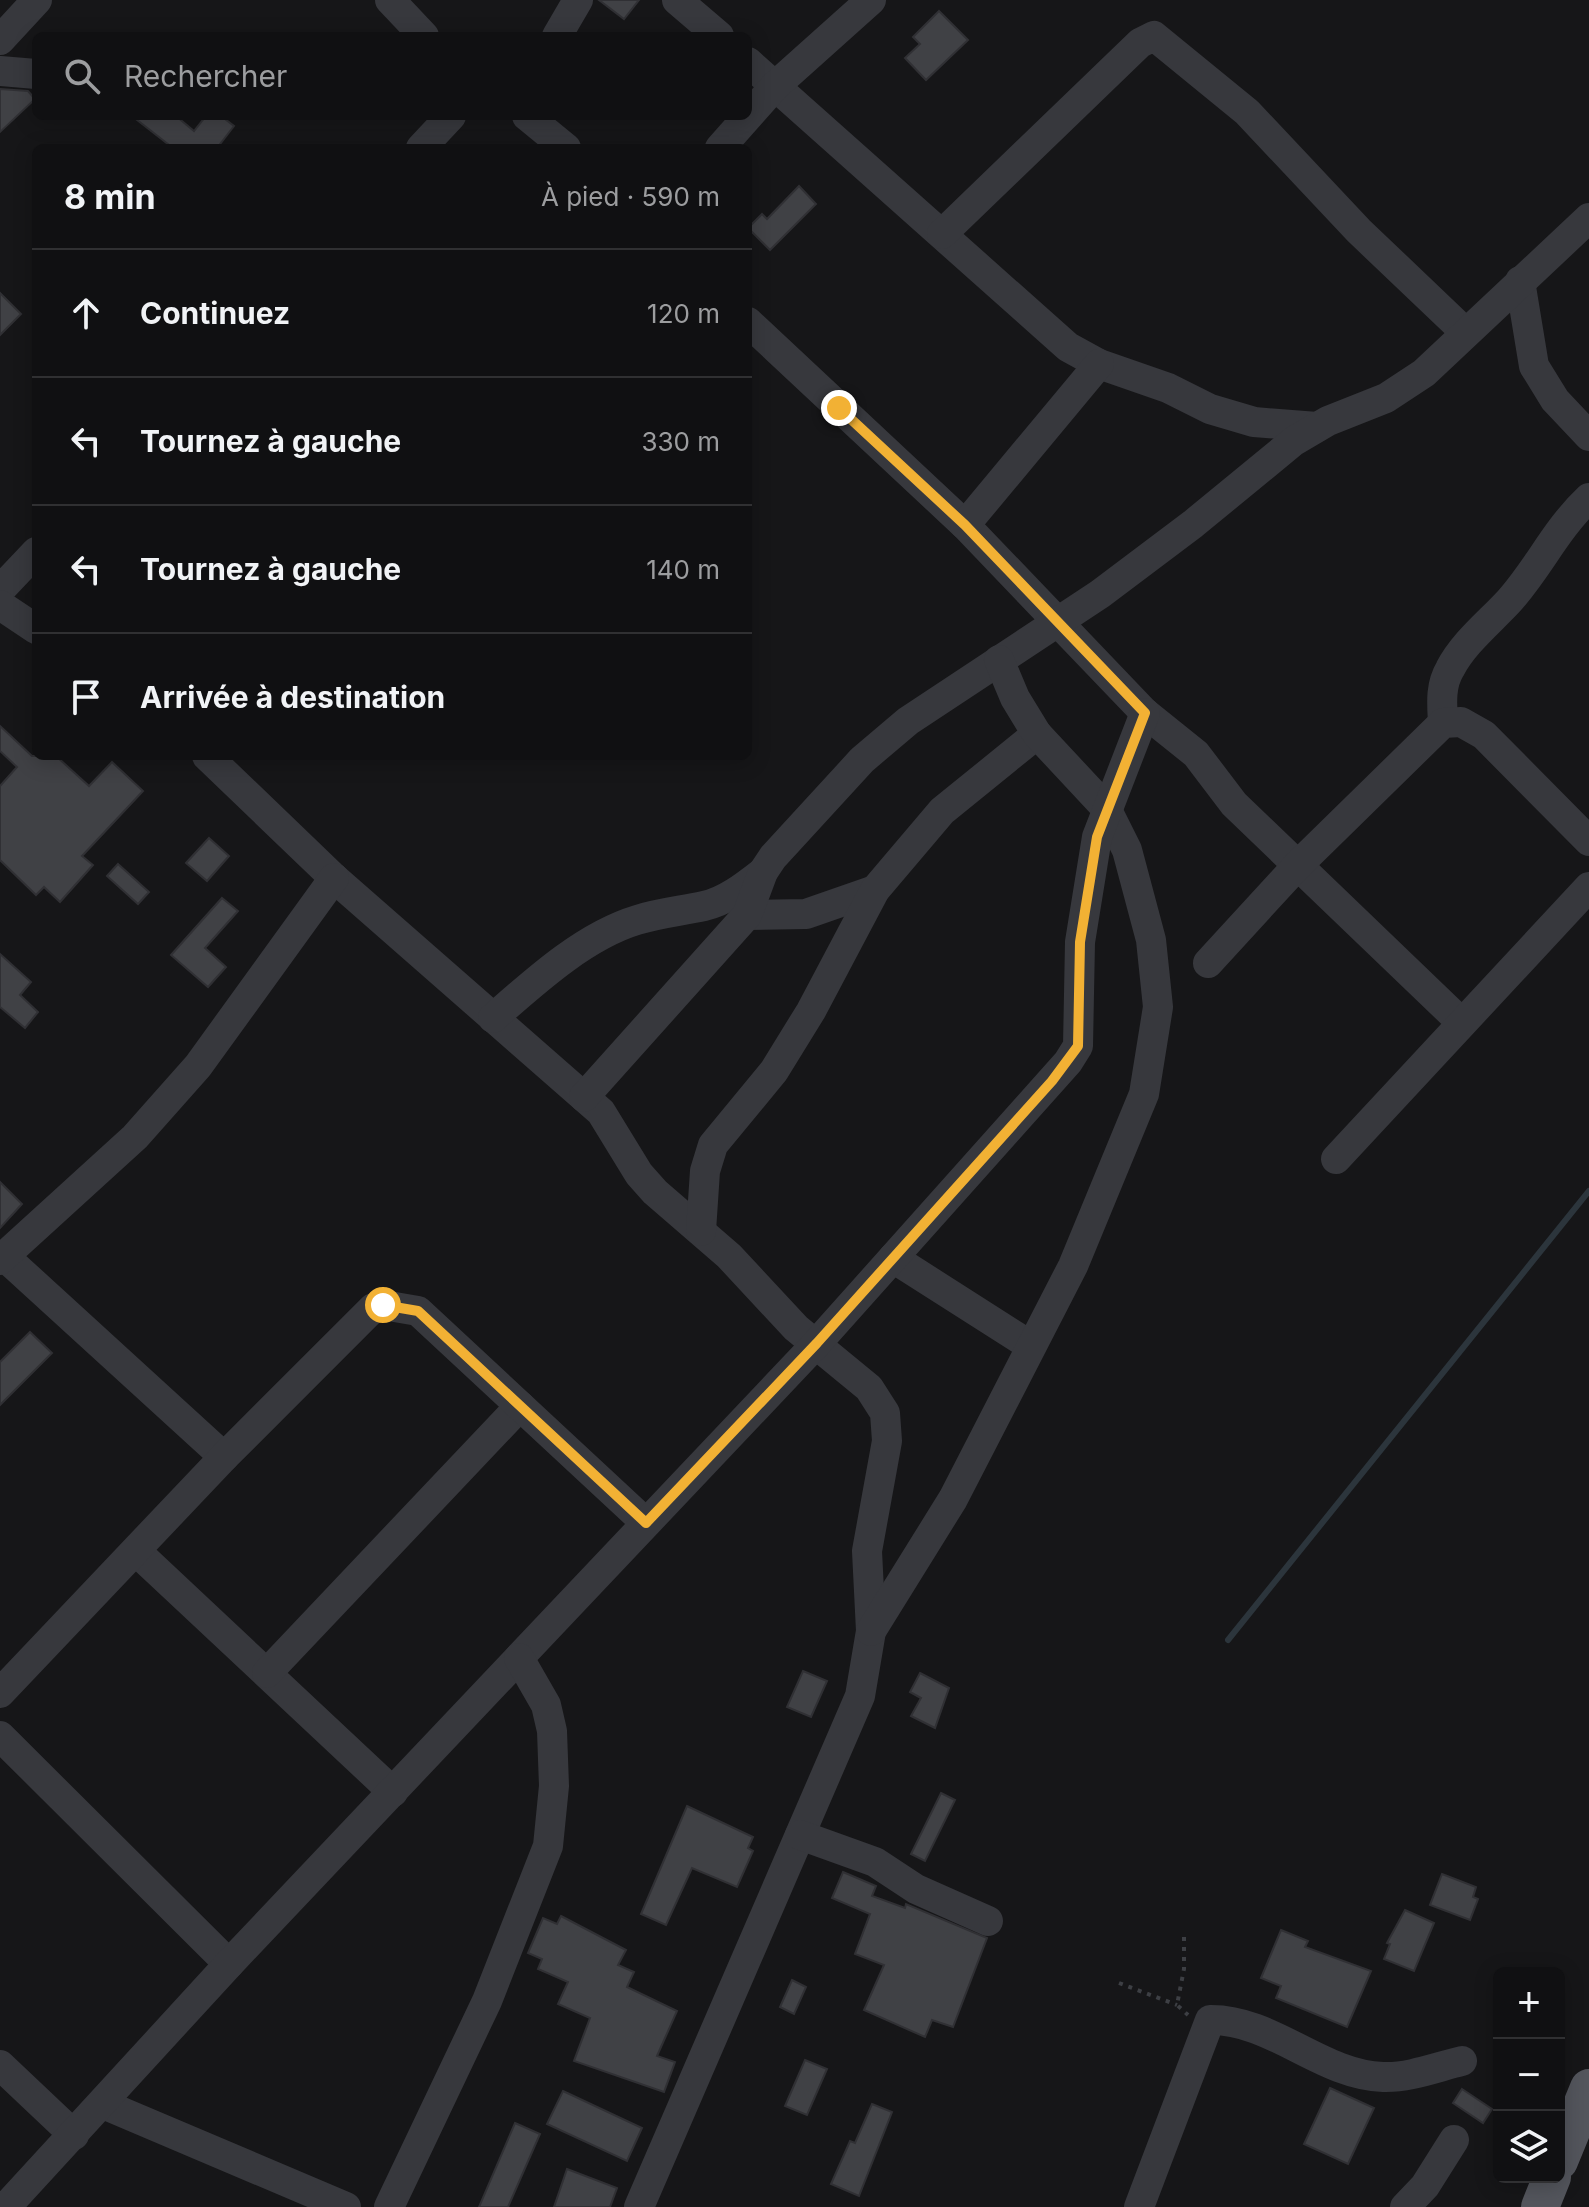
<!DOCTYPE html>
<html lang="fr">
<meta charset="utf-8">
<style>
:root{--surface:#101012;--page:#1e1e20;--text:#f1f3f6;--muted:#9c9d9f;--line:#303032}
body{margin:0;font-family:Inter,sans-serif;background:var(--page);color:var(--text)}
.controls{position:absolute;right:24px;bottom:24px;display:grid;overflow:hidden;border-radius:12px;box-shadow:0 4px 20px #0003}
.controls button{width:72px;height:72px;display:grid;place-items:center;padding:0;border:0;border-bottom:2px solid var(--line);background:var(--surface);color:var(--text);font:40px sans-serif}
.stop{position:absolute;width:24px;height:24px;margin:-18px;border:6px solid #f2b134;border-radius:50%;background:#fff}
.stop.end{background:#f2b134;border-color:#fff;box-shadow:0 2px 8px #0008}
.list{margin:0;padding:0;list-style:none}
h2{display:flex;justify-content:space-between;align-items:center;height:104px;margin:0;padding:0 32px;font-size:34px}
h2 small{font-size:26px;font-weight:400;color:var(--muted)}
.list li{display:grid;grid-template-columns:52px 1fr auto;gap:24px;align-items:center;box-sizing:border-box;height:128px;padding:0 32px;border-top:2px solid var(--line)}
.list b{display:block;font-size:30px;white-space:nowrap}
.list em{font-size:26px;font-style:normal;color:var(--muted)}
.icon{flex:none;width:44px;height:44px;fill:none;stroke:currentColor;stroke-width:2;stroke-linecap:round;stroke-linejoin:round}
.map{position:relative;flex:none;width:1589px;height:2207px;overflow:hidden}
.search{position:absolute;background:var(--surface);box-shadow:0 4px 20px #0003;left:32px;top:32px;width:720px;height:88px;display:flex;align-items:center;gap:20px;box-sizing:border-box;padding:0 28px;border-radius:12px;color:var(--muted);font-size:30px}
.panel{position:absolute;background:var(--surface);box-shadow:0 4px 20px #0003;left:32px;top:144px;width:720px;height:616px;border-radius:12px}
.map>svg:first-child{display:block}
.lines{fill:none;stroke-linecap:round;stroke-linejoin:round}
.stream{stroke:#2c353c;stroke-width:6}
.building{fill:#404145;stroke:#303034;stroke-width:2}
.path{stroke:#3d3f44;stroke-width:4;stroke-dasharray:4 6;stroke-linecap:butt}
.minor{stroke:#37383d;stroke-width:30}
.major{stroke:#53555c;stroke-width:38}
.route{stroke:#f2b134;stroke-width:10}
</style>
<div class="map">
<svg width="1589" height="2207" viewBox="0 0 1589 2207">
<rect width="100%" height="100%" fill="#161618"/>
<g class="lines">
<!-- stream -->
<polyline class="stream" points="1228,1640 1589,1191"/>
</g>
<!-- building -->
<g class="building">
<polygon points="599,0 639,0 624,19"/>
<polygon points="939,11 968,40 926,80 905,58 920,44 913,37"/>
<polygon points="0,89 28,91 35,99 0,132"/>
<polygon points="132,116 176,116 194,131 206,116 221,116 234,126 217,148 173,148"/>
<polygon points="799,186 816,204 770,250 748,228 762,214 767,219"/>
<polygon points="0,293 21,314 0,335"/>
<polygon points="0,726 32,756 56,756 89,786 112,762 143,791 82,856 93,865 60,902 44,887 36,895 0,860 0,786 17,767 0,751"/>
<polygon points="209,838 229,856 207,881 186,863"/>
<polygon points="118,864 149,892 138,904 107,876"/>
<polygon points="222,898 238,911 205,948 226,967 208,987 171,955"/>
<polygon points="0,954 31,982 20,995 38,1012 25,1028 0,1007"/>
<polygon points="0,1182 22,1204 0,1228"/>
<polygon points="30,1332 52,1353 0,1405 0,1362"/>
<polygon points="803,1671 827,1681 811,1717 787,1707"/>
<polygon points="920,1673 949,1688 935,1728 911,1716 921,1698 910,1692"/>
<polygon points="941,1793 955,1800 925,1861 911,1854"/>
<polygon points="687,1806 753,1837 748,1848 753,1851 737,1887 692,1868 666,1925 641,1914"/>
<polygon points="843,1872 876,1886 872,1896 905,1908 906,1904 987,1938 953,2027 932,2020 925,2037 864,2010 884,1965 855,1954 870,1914 832,1898"/>
<polygon points="1442,1874 1476,1887 1473,1897 1478,1899 1470,1920 1430,1905"/>
<polygon points="1405,1910 1434,1923 1414,1971 1384,1959 1390,1944 1387,1943"/>
<polygon points="561,1916 626,1950 618,1965 634,1972 627,1987 677,2011 657,2056 675,2062 664,2092 574,2061 590,2018 558,2004 568,1982 538,1969 542,1959 528,1953 543,1918 557,1924"/>
<polygon points="1281,1930 1308,1941 1305,1947 1371,1971 1347,2027 1276,1998 1281,1986 1261,1978"/>
<polygon points="792,1980 806,1987 794,2014 780,2007"/>
<polygon points="805,2060 827,2069 807,2115 785,2106"/>
<polygon points="1330,2088 1374,2108 1348,2164 1304,2144"/>
<polygon points="1462,2089 1492,2109 1483,2123 1453,2103"/>
<polygon points="563,2091 642,2128 627,2161 547,2124"/>
<polygon points="872,2104 892,2112 859,2196 831,2184 850,2141 855,2143"/>
<polygon points="515,2123 540,2134 508,2207 479,2207"/>
<polygon points="567,2169 617,2188 610,2207 554,2207"/>
</g>
<g class="lines">
<!-- path -->
<g class="path">
<polyline points="1184,1937 1184,1969 1177,2005 1188,2015"/>
<polyline points="1119,1983 1177,2005"/>
</g>
<!-- minor -->
<g class="minor">
<polyline points="390,0 424,36"/>
<polyline points="677,0 719,36"/>
<polyline points="557,36 578,0"/>
<polyline points="0,40 37,0"/>
<polyline points="748,62 1068,347 1099,364 1168,388 1210,409 1254,422 1317,427"/>
<polyline points="0,71 36,74"/>
<polyline points="527,116 566,148"/>
<polyline points="421,148 451,116"/>
<polyline points="720,148 775,86 871,0"/>
<polyline points="942,234 1140,43 1154,36 1247,112 1359,231 1466,333"/>
<polyline points="1520,281 1534,366 1555,400 1589,436"/>
<polyline points="748,322 965,525 1145,713 1196,754 1234,804 1462,1023"/>
<polyline points="965,525 1099,364"/>
<polyline points="0,590 36,552"/>
<polyline points="0,605 36,629"/>
<path d="M1443,723C1442,704 1440,686 1450,669C1464,642 1490,622 1510,600C1540,566 1555,530 1589,498"/>
<polyline points="207,756 334,878 601,1112 639,1174 655,1192 729,1256 796,1328 869,1388 885,1413 887,1441 867,1551 871,1631 860,1696 639,2207"/>
<polyline points="747,915 806,914 875,890"/>
<polyline points="1208,963 1297,866 1443,723 1461,722 1484,735 1589,841"/>
<path d="M493,1018C534,982 584,936 637,920C659,913 681,911 704,906C726,901 745,886 763,872"/>
<polyline points="584,1097 747,915 763,872 773,857 862,760 908,721 1100,594 1193,524 1294,441 1328,421 1386,398 1424,373 1589,218"/>
<polyline points="1336,1159 1589,887"/>
<polyline points="701,1231 705,1171 713,1145 774,1071 811,1011 875,890 942,811 1037,734"/>
<polyline points="4,1256 224,1457"/>
<polyline points="893,1258 1031,1346"/>
<polyline points="0,1260 135,1137 198,1066 334,878"/>
<polyline points="137,1552 393,1792"/>
<polyline points="871,1631 953,1499 1073,1266 1144,1094 1158,1007 1151,940 1127,850 1106,808 1037,734 1015,698 999,660"/>
<polyline points="267,1673 520,1406"/>
<polyline points="0,1693 224,1457 373,1308 383,1305 418,1311 646,1523"/>
<polyline points="0,1736 229,1964"/>
<polyline points="800,1835 875,1862 916,1889 988,1921"/>
<polyline points="0,2065 74,2135"/>
<polyline points="103,2104 346,2207"/>
<polyline points="6,2207 229,1964 817,1343 1068,1062 1078,1046 1080,942 1097,837 1145,713"/>
<polyline points="389,2207 487,2001 548,1846 554,1786 552,1731 546,1705 519,1658"/>
<path d="M1139,2207L1210,2020C1272,2019 1321,2075 1383,2077C1409,2078 1437,2067 1462,2061"/>
<polyline points="1405,2207 1425,2186 1454,2140"/>
</g>
<!-- major -->
<g class="major">
<polyline points="1559,2161 1589,2088"/>
<polyline points="1540,2207 1552,2177"/>
</g>
</g>
<g class="lines">
<!-- route -->
<polyline class="route" points="383,1305 418,1311 646,1523 817,1343 1052,1081 1078,1046 1080,942 1097,837 1145,713 965,525 839,408"/>
</g>
</svg>
<div class="controls">
<button>+</button>
<button>−</button>
<button><svg class="icon" aria-label="layers" viewBox="0 0 24 24"><path d="M12 4l9 5-9 5-9-5zM3 14l9 5 9-5"/></svg></button>
</div>
<div class="stop" style="left:383px;top:1305px"></div>
<div class="stop end" style="left:839px;top:408px"></div>
<div class="search"><svg class="icon" aria-label="search" viewBox="0 0 24 24"><circle cx="10" cy="10" r="6"/><path d="M15 15l6 6"/></svg>Rechercher</div>
<section class="panel">
<h2>8 min<small>À pied · 590 m</small></h2>
<ul class="list">
<li><svg class="icon" aria-label="ahead" viewBox="0 0 24 24"><path d="M12 20V5M6 11l6-6 6 6"/></svg><div><b>Continuez</b></div><em>120 m</em></li>
<li><svg class="icon" aria-label="left" viewBox="0 0 24 24"><path d="M17 20v-9H6M10 6l-5 5 5 5"/></svg><div><b>Tournez à gauche</b></div><em>330 m</em></li>
<li><svg class="icon" aria-label="left" viewBox="0 0 24 24"><path d="M17 20v-9H6M10 6l-5 5 5 5"/></svg><div><b>Tournez à gauche</b></div><em>140 m</em></li>
<li><svg class="icon" aria-label="arrive" viewBox="0 0 24 24"><path d="M6 21V4h12l-3 4 3 4H6"/></svg><div><b>Arrivée à destination</b></div></li>
</ul>
</section>
</div>
